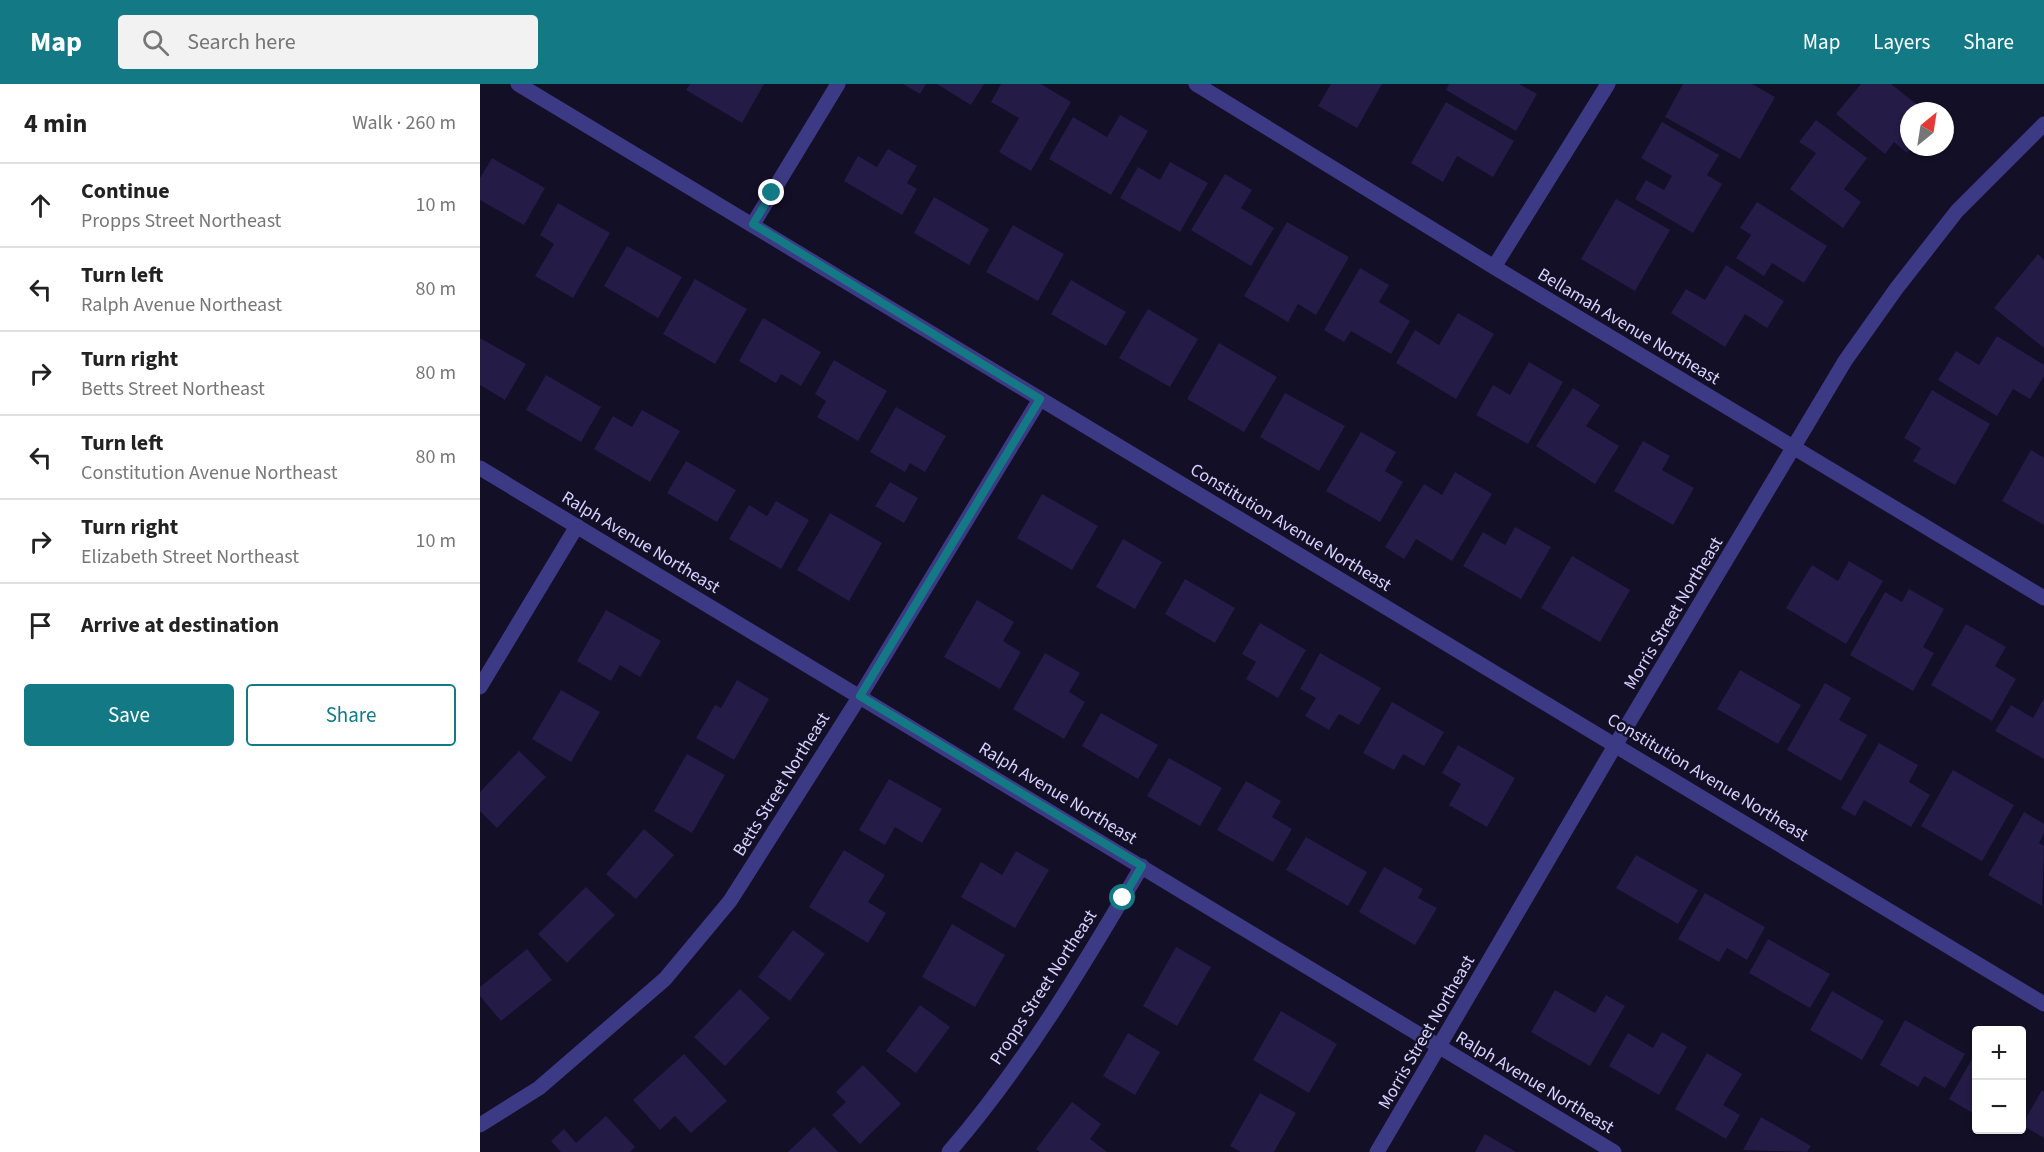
<!DOCTYPE html>
<meta charset="utf-8">
<style>
:root{--surface:#fff;--page:#f2f2f2;--text:#222;--muted:#767676;--line:#e0e0e0;--accent:#137a85}
body{margin:0;font-family:"Source Sans 3",sans-serif;background:var(--page);color:var(--text)}
.controls{position:absolute;right:18px;bottom:18px;display:grid;overflow:hidden;border-radius:6px;box-shadow:0 2px 4px #0004}
.controls button{width:54px;height:54px;display:grid;place-items:center;padding:0;border:0;border-bottom:2px solid var(--line);background:var(--surface);color:var(--text);font:30px sans-serif}
.compass{position:absolute;left:1420px;top:18px;width:54px;height:54px;border-radius:50%;background:var(--surface);box-shadow:0 2px 4px #0004;rotate:30deg}
.stop{position:absolute;width:18px;height:18px;margin:-14px;border:4px solid #137a85;border-radius:50%;background:#fff}
.stop.end{background:#137a85;border-color:#fff;box-shadow:0 2px 6px #0008}
.list{margin:0;padding:0;list-style:none}
h2{display:flex;justify-content:space-between;align-items:center;height:78px;margin:0;padding:0 24px;font-size:26px}
h2 small{font-size:20px;font-weight:400;color:var(--muted)}
.list li{display:grid;grid-template-columns:39px 1fr auto;gap:18px;align-items:center;box-sizing:border-box;height:84px;padding:0 24px;border-top:2px solid var(--line)}
.list b{display:block;font-size:22px;white-space:nowrap}
.list p{margin:0;font-size:20px;white-space:nowrap;color:var(--muted)}
.list em{font-size:20px;font-style:normal;color:var(--muted)}
.actions{display:flex;gap:12px;padding:18px 24px}
.actions a{flex:1;padding:14px 0;border:2px solid var(--accent);border-radius:6px;text-align:center;font-size:21px;color:var(--accent)}
.actions .main{background:var(--accent);color:#fff}
.icon{flex:none;width:33px;height:33px;fill:none;stroke:currentColor;stroke-width:2;stroke-linecap:round;stroke-linejoin:round}
.map{position:relative;flex:none;width:1564px;height:1068px;overflow:hidden}
header{display:flex;align-items:center;gap:36px;box-sizing:border-box;height:84px;padding:0 30px;background:var(--accent);color:#fff}
header strong{font-size:28px}
nav{display:flex;gap:33px;margin-inline-start:auto;font-size:21px}
.search{width:420px;height:54px;background:var(--page);display:flex;align-items:center;gap:15px;box-sizing:border-box;padding:0 21px;border-radius:6px;color:var(--muted);font-size:22px}
main{display:flex}
aside{flex:1;background:var(--surface)}
.map>svg:first-child{display:block}
.building{fill:#241b47}
.lines{fill:none;stroke-linecap:round;stroke-linejoin:round}
.minor{stroke:#3d3a85;stroke-width:15}
.tertiary{stroke:#3d3a85;stroke-width:15}
.route{stroke:#137a85;stroke-width:8}
.labels{text-anchor:middle;stroke-width:4.5;stroke-linejoin:round;paint-order:stroke}
.street-label{font-size:18px;fill:#d9d4ff;stroke:#130f26}
</style>
<header>
<strong>Map</strong>
<div class="search"><svg class="icon" aria-label="search" viewBox="0 0 24 24"><circle cx="10" cy="10" r="6"/><path d="M15 15l6 6"/></svg>Search here</div>
<nav><a>Map</a><a>Layers</a><a>Share</a></nav>
</header>
<main>
<aside>
<h2>4 min<small>Walk · 260 m</small></h2>
<ul class="list">
<li><svg class="icon" aria-label="ahead" viewBox="0 0 24 24"><path d="M12 20V5M6 11l6-6 6 6"/></svg><div><b>Continue</b><p>Propps Street Northeast</p></div><em>10 m</em></li>
<li><svg class="icon" aria-label="left" viewBox="0 0 24 24"><path d="M17 20v-9H6M10 6l-5 5 5 5"/></svg><div><b>Turn left</b><p>Ralph Avenue Northeast</p></div><em>80 m</em></li>
<li><svg class="icon" aria-label="right" viewBox="0 0 24 24"><path d="M7 20v-9h11M14 6l5 5-5 5"/></svg><div><b>Turn right</b><p>Betts Street Northeast</p></div><em>80 m</em></li>
<li><svg class="icon" aria-label="left" viewBox="0 0 24 24"><path d="M17 20v-9H6M10 6l-5 5 5 5"/></svg><div><b>Turn left</b><p>Constitution Avenue Northeast</p></div><em>80 m</em></li>
<li><svg class="icon" aria-label="right" viewBox="0 0 24 24"><path d="M7 20v-9h11M14 6l5 5-5 5"/></svg><div><b>Turn right</b><p>Elizabeth Street Northeast</p></div><em>10 m</em></li>
<li><svg class="icon" aria-label="arrive" viewBox="0 0 24 24"><path d="M6 21V4h12l-3 4 3 4H6"/></svg><div><b>Arrive at destination</b></div></li>
</ul>
<div class="actions"><a class="main">Save</a><a>Share</a></div>
</aside>
<div class="map">
<svg width="1564" height="1068" viewBox="0 0 1564 1068">
<rect width="100%" height="100%" fill="#130f26"/>
<!-- building -->
<g class="building">
<polygon points="210,0 284,0 262,39 206,6"/>
<polygon points="423,0 446,0 440,10"/>
<polygon points="457,0 504,0 491,21"/>
<polygon points="521,0 561,0 591,18 551,87 519,68 539,34 511,18"/>
<polygon points="851,0 902,0 877,44 838,22"/>
<polygon points="969,0 1039,0 1057,10 1036,47 966,6"/>
<polygon points="1203,0 1272,0 1295,13 1260,75 1185,33"/>
<polygon points="1381,0 1411,0 1445,27 1429,27 1429,63 1432,63 1427,69 1414,58 1405,70 1356,30"/>
<polygon points="966,18 1034,57 1013,93 977,72 963,98 931,79"/>
<polygon points="640,31 668,47 631,111 569,75 593,33 627,53"/>
<polygon points="1336,36 1387,74 1364,105 1381,118 1363,144 1310,105 1336,69 1319,58"/>
<polygon points="1182,38 1239,71 1227,91 1242,100 1213,149 1155,115 1166,96 1184,106 1192,92 1161,74"/>
<polygon points="408,65 437,82 427,99 437,105 422,131 364,97 378,72 397,83"/>
<polygon points="12,74 65,104 44,141 0,116 0,94"/>
<polygon points="690,78 728,99 700,148 640,114 658,83 680,96"/>
<polygon points="745,90 772,106 761,124 794,144 771,182 711,146"/>
<polygon points="454,113 509,145 489,181 434,149"/>
<polygon points="1136,115 1190,146 1155,207 1101,175"/>
<polygon points="1277,118 1347,162 1324,199 1292,179 1284,192 1256,174 1271,151 1260,144"/>
<polygon points="78,119 130,149 93,214 55,192 74,160 60,151"/>
<polygon points="807,138 869,173 836,231 818,220 808,238 764,212"/>
<polygon points="533,141 584,170 558,217 506,188"/>
<polygon points="147,162 202,193 178,234 124,202"/>
<polygon points="1558,170 1564,176 1564,264 1514,224"/>
<polygon points="1246,181 1304,217 1287,244 1265,230 1245,263 1191,229 1206,205 1225,216"/>
<polygon points="880,184 909,201 899,218 930,237 911,270 871,247 864,258 844,246"/>
<polygon points="215,195 267,225 235,280 183,250"/>
<polygon points="591,196 646,228 626,262 571,230"/>
<polygon points="668,225 718,255 690,303 639,274"/>
<polygon points="978,229 1014,250 976,315 916,279 935,246 959,261"/>
<polygon points="283,234 341,268 321,302 301,290 296,299 259,277"/>
<polygon points="1517,252 1564,281 1564,292 1550,315 1533,305 1517,332 1458,296 1476,267 1499,281"/>
<polygon points="0,254 46,280 25,316 0,301"/>
<polygon points="739,259 797,293 764,348 707,315"/>
<polygon points="354,276 407,307 378,357 337,333 346,317 335,310"/>
<polygon points="1049,278 1083,298 1048,360 996,331 1013,301 1030,311"/>
<polygon points="66,291 121,323 101,358 46,326"/>
<polygon points="1093,304 1120,321 1106,342 1139,362 1115,400 1056,362"/>
<polygon points="1452,306 1510,340 1475,401 1433,377 1441,364 1424,354"/>
<polygon points="805,309 865,342 839,387 780,353"/>
<polygon points="416,323 466,352 445,388 430,379 425,388 390,368"/>
<polygon points="162,326 200,347 170,398 114,365 133,332 152,343"/>
<polygon points="881,348 916,368 905,387 923,398 900,438 846,407"/>
<polygon points="1163,357 1190,372 1182,386 1214,404 1193,441 1134,407"/>
<polygon points="1551,366 1564,374 1564,441 1522,417"/>
<polygon points="206,377 256,406 237,438 187,409"/>
<polygon points="975,388 1012,410 972,477 936,455 924,475 905,463 944,400 962,411"/>
<polygon points="410,398 438,414 424,439 395,422"/>
<polygon points="562,410 618,442 592,486 537,454"/>
<polygon points="296,417 329,436 301,485 249,455 269,421 287,432"/>
<polygon points="350,429 402,459 369,517 317,486"/>
<polygon points="1035,443 1071,463 1041,515 983,482 1003,448 1025,461"/>
<polygon points="643,455 682,478 655,525 616,503"/>
<polygon points="1092,472 1150,506 1120,558 1061,524"/>
<polygon points="1369,477 1403,497 1366,560 1306,524 1332,481 1358,497"/>
<polygon points="705,495 755,524 735,559 685,530"/>
<polygon points="1429,505 1464,525 1443,563 1454,569 1433,607 1370,571 1405,508 1422,518"/>
<polygon points="497,516 534,538 523,557 541,568 520,605 464,573"/>
<polygon points="126,526 181,557 160,593 140,581 131,597 97,577"/>
<polygon points="780,539 826,566 798,614 766,595 776,578 762,570"/>
<polygon points="1486,540 1526,563 1515,582 1536,595 1512,637 1451,601"/>
<polygon points="565,569 600,589 589,608 605,618 584,655 533,625"/>
<polygon points="840,569 901,604 879,641 859,630 849,646 825,632 836,614 820,605"/>
<polygon points="1260,586 1321,621 1298,660 1237,625"/>
<polygon points="257,596 289,615 254,676 216,654 235,621 241,624"/>
<polygon points="1345,599 1371,614 1359,636 1387,651 1361,697 1307,666"/>
<polygon points="81,606 120,628 91,678 52,655"/>
<polygon points="1564,614 1564,675 1515,647 1531,621 1553,634"/>
<polygon points="912,618 964,648 944,682 923,670 914,686 883,669"/>
<polygon points="621,629 678,661 658,695 602,662"/>
<polygon points="1399,659 1438,681 1429,698 1450,711 1431,743 1384,716 1375,732 1361,724"/>
<polygon points="978,661 1035,694 1007,743 969,721 981,700 962,689"/>
<polygon points="39,667 66,693 17,744 0,727 0,708"/>
<polygon points="207,670 245,691 212,749 174,727"/>
<polygon points="689,674 742,704 720,742 667,712"/>
<polygon points="1473,686 1534,721 1502,777 1441,742"/>
<polygon points="409,695 462,725 442,759 415,743 405,761 379,746"/>
<polygon points="766,697 801,717 792,733 812,745 793,778 737,746"/>
<polygon points="1544,728 1564,740 1564,749 1559,759 1564,762 1562,822 1508,791"/>
<polygon points="164,745 194,771 156,815 126,790"/>
<polygon points="826,753 887,788 868,822 806,786"/>
<polygon points="364,766 405,791 388,818 406,829 388,859 329,823"/>
<polygon points="536,767 569,786 535,844 481,813 501,778 522,791"/>
<polygon points="1156,771 1218,806 1198,840 1136,804"/>
<polygon points="904,783 943,805 938,814 957,824 935,861 879,828"/>
<polygon points="106,803 135,831 87,879 58,850"/>
<polygon points="1225,809 1285,843 1267,876 1247,864 1239,878 1198,855"/>
<polygon points="472,840 525,871 495,923 442,893"/>
<polygon points="313,846 345,870 310,917 278,893"/>
<polygon points="1288,855 1350,890 1330,924 1269,889"/>
<polygon points="696,863 731,883 697,942 663,922"/>
<polygon points="47,865 72,896 21,937 0,912 0,903"/>
<polygon points="260,905 290,934 245,982 214,953"/>
<polygon points="1075,906 1115,929 1126,911 1145,922 1110,982 1051,948"/>
<polygon points="1352,907 1404,937 1382,976 1330,946"/>
<polygon points="440,921 470,943 436,989 406,967"/>
<polygon points="801,927 857,960 829,1009 773,976"/>
<polygon points="1425,936 1485,970 1465,1004 1444,992 1438,1003 1400,981"/>
<polygon points="1182,948 1207,963 1179,1011 1129,982 1148,949 1173,964"/>
<polygon points="648,949 680,968 655,1011 623,992"/>
<polygon points="1227,969 1262,990 1243,1021 1260,1031 1246,1055 1195,1025"/>
<polygon points="204,970 247,1017 211,1049 195,1032 180,1046 153,1016"/>
<polygon points="1492,975 1496,978 1496,1031 1469,1015"/>
<polygon points="383,981 421,1020 380,1060 352,1031 366,1018 356,1008"/>
<polygon points="1562,1006 1564,1008 1564,1054 1542,1041"/>
<polygon points="780,1009 816,1029 794,1068 761,1068 750,1062"/>
<polygon points="592,1018 621,1040 610,1055 627,1068 560,1068 556,1065"/>
<polygon points="126,1032 155,1063 150,1068 81,1068 71,1057 84,1045 96,1059"/>
<polygon points="1281,1033 1331,1062 1327,1068 1263,1066"/>
<polygon points="334,1043 358,1068 308,1068"/>
<polygon points="1005,1050 1036,1068 995,1068"/>
</g>
<g class="lines">
<!-- minor -->
<g class="minor">
<polyline points="716,0 1014,183 1564,514"/>
<polyline points="273,140 358,0"/>
<polyline points="1014,183 1128,0"/>
<polyline points="0,384 1134,1068"/>
<polyline points="0,603 97,442"/>
<polyline points="0,1041 59,1004 185,895 250,817 380,612 560,315"/>
<path d="M469,1068C545,980 603,882 662,782"/>
</g>
<!-- tertiary -->
<g class="tertiary">
<polyline points="38,0 1564,920"/>
<polyline points="897,1068 1136,660 1365,277 1416,205 1477,127 1564,40"/>
</g>
</g>
<g class="lines">
<!-- route -->
<polyline class="route" points="292,109 273,140 560,315 380,612 662,782 643,814"/>
</g>
<g class="labels">
<!-- street labels -->
<g class="street-label">
<text transform="translate(1149 242) rotate(31)" y="6">Bellamah Avenue Northeast</text>
<text transform="translate(811 443) rotate(31)" y="6">Constitution Avenue Northeast</text>
<text transform="translate(161 458) rotate(31)" y="6">Ralph Avenue Northeast</text>
<text transform="translate(1193 529) rotate(-59)" y="6">Morris Street Northeast</text>
<text transform="translate(1228 693) rotate(31)" y="6">Constitution Avenue Northeast</text>
<text transform="translate(301 700) rotate(-58)" y="6">Betts Street Northeast</text>
<text transform="translate(578 709) rotate(31)" y="6">Ralph Avenue Northeast</text>
<text transform="translate(563 903) rotate(-57)" y="6">Propps Street Northeast</text>
<text transform="translate(946 948) rotate(-60)" y="6">Morris Street Northeast</text>
<text transform="translate(1055 998) rotate(31)" y="6">Ralph Avenue Northeast</text>
</g>
</g>
</svg>
<div class="controls">
<button>+</button>
<button>−</button>
</div>
<svg class="compass" viewBox="-18 -18 36 36"><path d="M0-13l5 13h-10z" fill="#e53935"/><path d="M0 13l5-13h-10z" fill="#767676"/></svg>
<div class="stop" style="left:643px;top:814px"></div>
<div class="stop end" style="left:292px;top:109px"></div>
</div>
</main>
